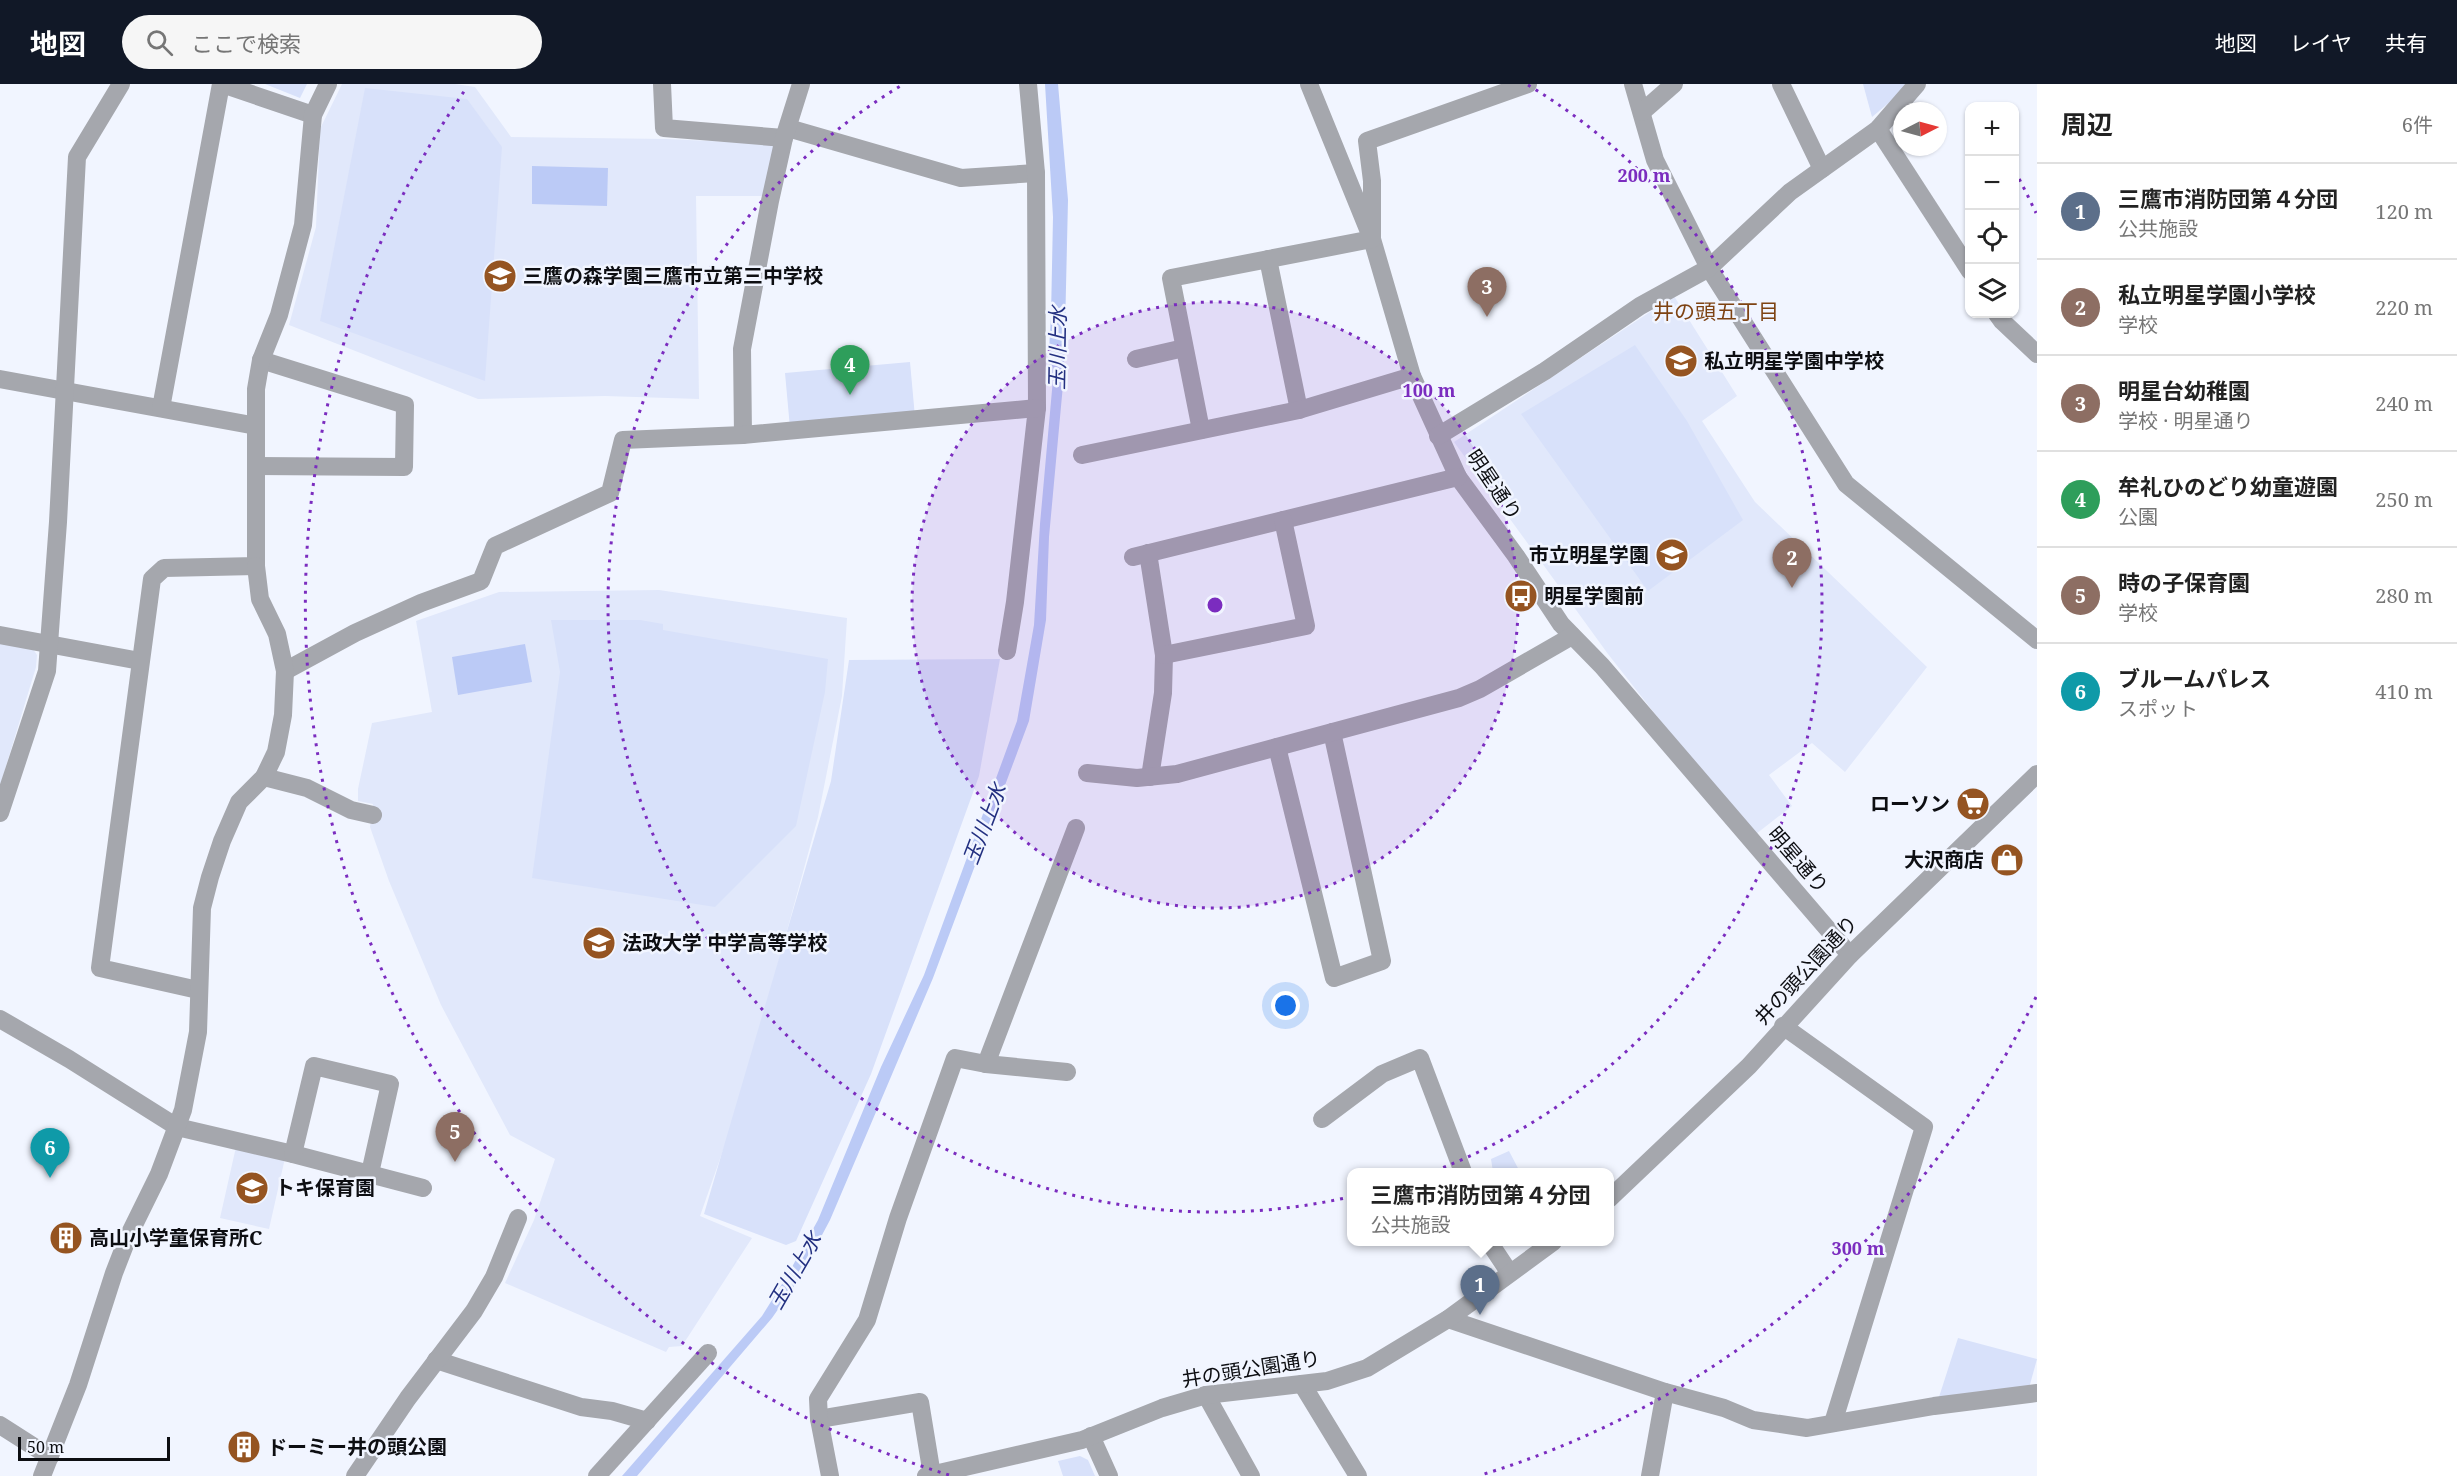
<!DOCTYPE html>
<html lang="ja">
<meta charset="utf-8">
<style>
:root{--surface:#fff;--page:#f6f6f6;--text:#222;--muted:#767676;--line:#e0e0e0;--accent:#111827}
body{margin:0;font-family:"Noto Serif","Noto Sans JP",serif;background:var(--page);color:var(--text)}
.controls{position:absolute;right:18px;top:18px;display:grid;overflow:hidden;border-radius:12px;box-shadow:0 2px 4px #0004}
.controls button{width:54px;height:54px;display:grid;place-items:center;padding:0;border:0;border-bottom:2px solid var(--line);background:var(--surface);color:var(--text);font:30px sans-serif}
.compass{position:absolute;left:1893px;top:18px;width:54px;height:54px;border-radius:50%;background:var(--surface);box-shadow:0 2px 4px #0004;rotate:84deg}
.scale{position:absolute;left:18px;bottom:15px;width:152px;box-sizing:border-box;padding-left:6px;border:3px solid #0d0e12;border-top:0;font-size:16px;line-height:21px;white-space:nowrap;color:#0d0e12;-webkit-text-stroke:4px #f1f5ff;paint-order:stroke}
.you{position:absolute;left:1286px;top:922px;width:21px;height:21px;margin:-15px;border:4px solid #fff;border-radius:50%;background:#1a73e8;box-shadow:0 0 0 9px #1a73e833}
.badge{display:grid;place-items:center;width:39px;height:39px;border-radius:50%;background:var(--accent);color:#fff;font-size:20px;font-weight:700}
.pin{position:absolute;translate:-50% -50px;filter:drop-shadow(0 2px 3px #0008)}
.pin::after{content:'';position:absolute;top:32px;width:21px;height:18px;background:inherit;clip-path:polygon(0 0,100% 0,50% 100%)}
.popup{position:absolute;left:1347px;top:1084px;width:267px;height:78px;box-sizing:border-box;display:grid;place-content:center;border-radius:12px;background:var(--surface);filter:drop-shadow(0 2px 4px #0005);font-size:20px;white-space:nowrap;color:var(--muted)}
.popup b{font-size:22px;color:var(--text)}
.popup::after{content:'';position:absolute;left:50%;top:100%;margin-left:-12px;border:12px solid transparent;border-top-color:var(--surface)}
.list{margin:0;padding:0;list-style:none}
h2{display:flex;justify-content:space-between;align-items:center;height:78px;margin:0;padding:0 24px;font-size:26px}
h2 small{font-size:20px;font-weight:400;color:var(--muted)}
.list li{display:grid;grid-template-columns:39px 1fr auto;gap:18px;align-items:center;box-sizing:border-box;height:96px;padding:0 24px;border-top:2px solid var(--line)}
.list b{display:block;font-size:22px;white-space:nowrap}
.list p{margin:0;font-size:20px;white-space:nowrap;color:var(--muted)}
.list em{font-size:20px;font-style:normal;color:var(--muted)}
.icon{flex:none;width:33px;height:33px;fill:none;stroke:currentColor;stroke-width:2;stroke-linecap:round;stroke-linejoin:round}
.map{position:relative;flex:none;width:2037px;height:1392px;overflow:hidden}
header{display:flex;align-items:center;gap:36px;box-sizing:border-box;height:84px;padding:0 30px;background:var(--accent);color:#fff}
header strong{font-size:28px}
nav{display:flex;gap:33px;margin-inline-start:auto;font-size:21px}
.search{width:420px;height:54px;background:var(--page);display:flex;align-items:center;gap:15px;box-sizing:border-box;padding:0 21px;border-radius:33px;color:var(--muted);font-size:22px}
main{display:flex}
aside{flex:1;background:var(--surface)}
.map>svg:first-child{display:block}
.built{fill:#e1e8fb}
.green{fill:#d8e1fa}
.water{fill:#bbcaf6}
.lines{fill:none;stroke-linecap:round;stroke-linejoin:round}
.minor{stroke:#a5a7ad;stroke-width:18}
.ring{fill:none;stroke:#7b2cbf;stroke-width:3;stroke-dasharray:3 6}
.labels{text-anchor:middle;stroke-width:5;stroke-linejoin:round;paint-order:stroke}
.poi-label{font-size:20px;font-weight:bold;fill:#0d0e12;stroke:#f1f5ff;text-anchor:start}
.street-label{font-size:20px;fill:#0d0e12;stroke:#f1f5ff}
.neighbourhood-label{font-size:21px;fill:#7e4313;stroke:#f1f5ff}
.water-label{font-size:21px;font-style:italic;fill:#233081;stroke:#f1f5ff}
.centre{fill:#7b2cbf;stroke:#f1f5ff;stroke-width:3}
.ring-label{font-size:18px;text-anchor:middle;font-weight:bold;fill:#7b2cbf;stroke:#f1f5ff;stroke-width:5;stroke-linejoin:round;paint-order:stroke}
</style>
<header>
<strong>地図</strong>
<div class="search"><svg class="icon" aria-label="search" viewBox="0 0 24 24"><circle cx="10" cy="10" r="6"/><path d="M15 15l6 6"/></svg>ここで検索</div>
<nav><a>地図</a><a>レイヤ</a><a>共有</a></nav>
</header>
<main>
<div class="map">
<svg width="2037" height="1392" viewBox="0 0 2037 1392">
<rect width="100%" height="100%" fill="#f1f5ff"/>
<!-- built -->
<g class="built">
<polygon points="342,0 455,0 475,3 511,53 666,55 772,60 774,64 764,112 696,112 699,315 605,312 478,315 289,241 316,143 320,45"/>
<polygon points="1674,212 1737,312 1702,337 1755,418 1927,583 1845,688 1812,659 1769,691 1792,722 1756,750 1718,710 1608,570 1454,358"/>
<polygon points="659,506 847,534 842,612 818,733 758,953 728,1052 700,1132 752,1154 682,1262 669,1263 666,1268 505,1199 534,1136 555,1075 510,1051 441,921 389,797 370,743 373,720 358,717 358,705 372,639 432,628 416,537 499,508"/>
<polygon points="0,557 31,562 37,571 36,583 0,702"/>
<polygon points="236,1063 285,1074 269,1145 220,1134"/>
</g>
<!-- green -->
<g class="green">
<polygon points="265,0 307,0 300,14"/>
<polygon points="1863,0 1911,0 1872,33"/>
<polygon points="365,4 467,15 502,63 485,297 320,237"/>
<polygon points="1635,261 1687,337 1743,436 1648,507 1521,330"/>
<polygon points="910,278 915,333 790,344 785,289"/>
<polygon points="551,536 640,536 663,540 663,546 828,575 825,608 796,742 715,823 532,794 560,588"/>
<polygon points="1000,575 979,692 871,990 796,1157 786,1161 704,1130 831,697 849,576"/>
<polygon points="1509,1067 1520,1088 1493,1088 1491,1075"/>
<polygon points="1958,1254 2037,1275 2029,1304 1939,1313"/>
<polygon points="1080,1372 1088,1376 1095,1392 1063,1392 1058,1377"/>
</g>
<!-- water -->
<g class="water">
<polygon points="1045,0 1058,0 1068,116 1064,290 1049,453 1046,536 1029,637 933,894 830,1136 797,1198 772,1234 637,1392 622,1392 762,1232 787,1192 818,1136 881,983 924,891 1017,637 1034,541 1040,440 1053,295 1048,283 1051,232 1053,133"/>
<polygon points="532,82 608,84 607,122 532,120"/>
<polygon points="525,560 532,598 458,611 452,573"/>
</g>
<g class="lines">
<!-- minor -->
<g class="minor">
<polyline points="222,0 313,31"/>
<polyline points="662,0 664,44 784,54"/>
<polyline points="1309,0 1372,155 1412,292 1458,393 1516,472 1561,540 1602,582 1850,871"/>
<polyline points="1633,0 1655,76 1709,184 1846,400 2037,556"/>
<polyline points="1781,0 1822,85"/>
<polyline points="1642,28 1674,0"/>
<polyline points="788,44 961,94 1036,89"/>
<polyline points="1878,45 1970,187"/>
<polyline points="1268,175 1299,326"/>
<polyline points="1997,230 2002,237 2037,270"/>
<polyline points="1136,275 1184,264"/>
<polyline points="0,295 256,342"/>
<polyline points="161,324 221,0"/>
<polyline points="1201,346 1171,194 1372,155 1372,97 1367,57 1528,0"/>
<polyline points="743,351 742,265 770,117 784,54 801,0"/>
<polyline points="1438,352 1545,287 1640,222 1709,184 1790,108 1878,45 1917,0"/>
<polyline points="1082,371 1299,326 1412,292"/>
<polyline points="256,382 404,383 405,321 261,276"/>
<polyline points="1148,469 1164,571 1163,609 1150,693"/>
<polyline points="1133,473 1458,393"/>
<polyline points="0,551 140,577"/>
<polyline points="1007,567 1015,518 1037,324 1036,89 1028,0"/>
<polyline points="1164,571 1306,542 1283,436"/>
<polyline points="285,587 355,549 421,519 481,497 495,462 610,409 623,356 743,351 1037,324"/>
<polyline points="1277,663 1334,894 1382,877 1332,648"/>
<polyline points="1087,689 1137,694 1177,690 1459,614 1480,605 1572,552"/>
<polyline points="264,693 307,704 351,726 373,731"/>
<polyline points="0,729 47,587 58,438 77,73 121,0"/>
<polyline points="198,906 100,884 152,495 164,484 256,482 256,305 261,276 279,231 303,141 313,31 328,0"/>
<polyline points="0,935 69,975 177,1043 293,1070 423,1104"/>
<polyline points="1783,942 1924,1043 1833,1339"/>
<polyline points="986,980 1076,744"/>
<polyline points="1322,1035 1382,990 1420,974 1463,1088"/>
<polyline points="293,1070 314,982 390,1000 370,1089"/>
<polyline points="1609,1115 1749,982 1850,871 2037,690"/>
<polyline points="1489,1158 1509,1188"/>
<polyline points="1448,1235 1665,1308 1724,1324 1753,1336 1807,1344 1934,1322 2037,1309"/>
<polyline points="436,1276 581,1323 612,1327 647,1337"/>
<polyline points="1302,1300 1358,1392"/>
<polyline points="1206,1311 1251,1392"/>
<polyline points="819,1335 920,1318 932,1391"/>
<polyline points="0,1341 50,1373"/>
<polyline points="1091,1352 1109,1392"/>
<polyline points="42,1392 78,1301 114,1189 128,1153 159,1090 183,1026 198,948 202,824 210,793 222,757 239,718 264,693 276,668 283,631 285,587 277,550 260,515 256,482"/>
<polyline points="355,1392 408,1314 474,1227 494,1193 518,1134"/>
<polyline points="597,1392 708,1269"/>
<polyline points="830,1392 819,1335 818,1315 867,1236 898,1134 955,974 986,980 1067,988"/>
<polyline points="926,1392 1082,1356 1162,1324 1206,1311 1327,1297 1367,1284 1448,1235 1553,1158"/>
<polyline points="1650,1392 1665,1308"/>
</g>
</g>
<!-- distance rings -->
<circle cx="1215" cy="521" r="303" fill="#7b2cbf" fill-opacity=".12"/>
<g class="ring">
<circle cx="1215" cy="521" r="303"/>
<path d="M1528 1A607 607 0 1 1 902 1"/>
<path d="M2036 913A910 910 0 0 1 1481 1391M949 1391A910 910 0 0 1 465 6M2015 87A910 910 0 0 1 2036 129"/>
</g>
<!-- icons -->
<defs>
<symbol id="school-disc" viewBox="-11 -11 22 22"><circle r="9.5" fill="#955421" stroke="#f1f5ff"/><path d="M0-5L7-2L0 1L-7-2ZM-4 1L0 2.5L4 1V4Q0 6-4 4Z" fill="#fff"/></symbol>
<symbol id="bus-disc" viewBox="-11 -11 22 22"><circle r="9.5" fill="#955421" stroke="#f1f5ff"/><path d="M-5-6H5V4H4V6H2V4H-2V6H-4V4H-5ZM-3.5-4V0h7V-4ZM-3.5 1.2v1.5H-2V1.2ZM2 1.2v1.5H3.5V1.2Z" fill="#fff"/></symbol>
<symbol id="supermarket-disc" viewBox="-11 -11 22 22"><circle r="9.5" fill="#955421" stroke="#f1f5ff"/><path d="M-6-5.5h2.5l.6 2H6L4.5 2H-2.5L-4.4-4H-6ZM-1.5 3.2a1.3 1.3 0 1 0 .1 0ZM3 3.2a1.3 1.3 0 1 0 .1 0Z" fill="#fff"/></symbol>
<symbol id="shop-disc" viewBox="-11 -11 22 22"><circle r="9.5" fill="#955421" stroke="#f1f5ff"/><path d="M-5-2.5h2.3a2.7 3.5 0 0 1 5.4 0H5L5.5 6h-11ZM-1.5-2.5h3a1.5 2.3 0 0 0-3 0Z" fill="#fff"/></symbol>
<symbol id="building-disc" viewBox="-11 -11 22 22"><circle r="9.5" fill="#955421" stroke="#f1f5ff"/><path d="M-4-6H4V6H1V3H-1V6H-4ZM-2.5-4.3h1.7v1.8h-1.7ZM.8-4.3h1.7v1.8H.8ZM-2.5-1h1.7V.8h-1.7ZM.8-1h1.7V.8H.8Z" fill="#fff"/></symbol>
</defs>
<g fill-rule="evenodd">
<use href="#school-disc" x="481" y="173" width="38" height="38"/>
<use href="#school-disc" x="1662" y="258" width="38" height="38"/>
<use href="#school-disc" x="1653" y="452" width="38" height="38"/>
<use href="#bus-disc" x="1502" y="493" width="38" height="38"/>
<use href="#supermarket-disc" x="1954" y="701" width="38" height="38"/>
<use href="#shop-disc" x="1988" y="757" width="38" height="38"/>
<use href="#school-disc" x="580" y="840" width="38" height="38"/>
<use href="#school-disc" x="233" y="1085" width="38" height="38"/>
<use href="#building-disc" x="47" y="1135" width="38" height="38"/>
<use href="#building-disc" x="225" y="1344" width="38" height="38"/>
</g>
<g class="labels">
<!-- poi labels -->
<g class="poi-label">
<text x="523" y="199">三鷹の森学園三鷹市立第三中学校</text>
<text x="1704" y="284">私立明星学園中学校</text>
<text x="1649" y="478" text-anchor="end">市立明星学園</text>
<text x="1544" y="519">明星学園前</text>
<text x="1950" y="727" text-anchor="end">ローソン</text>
<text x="1984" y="783" text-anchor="end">大沢商店</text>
<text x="622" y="866">法政大学 中学高等学校</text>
<text x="275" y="1111">トキ保育園</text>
<text x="89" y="1161">高山小学童保育所C</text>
<text x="267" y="1370">ドーミー井の頭公園</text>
</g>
<!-- street labels -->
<g class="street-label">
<text transform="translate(1494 401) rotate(56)" y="7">明星通り</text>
<text transform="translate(1798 776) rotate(49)" y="7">明星通り</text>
<text transform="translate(1806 886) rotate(-47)" y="7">井の頭公園通り</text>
<text transform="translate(1251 1285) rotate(-9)" y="7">井の頭公園通り</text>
</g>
<!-- neighbourhood labels -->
<g class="neighbourhood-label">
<text x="1716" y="235">井の頭五丁目</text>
</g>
<!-- water labels -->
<g class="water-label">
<text transform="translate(1058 264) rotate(-89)" y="7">玉川上水</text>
<text transform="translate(985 740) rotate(-69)" y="7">玉川上水</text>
<text transform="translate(795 1187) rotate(-60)" y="7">玉川上水</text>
</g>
</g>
<circle cx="1215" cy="521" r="9" class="centre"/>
<g class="ring-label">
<text x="1644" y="98">200 m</text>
<text x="1429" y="313">100 m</text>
<text x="1858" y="1171">300 m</text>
</g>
</svg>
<div class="controls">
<button>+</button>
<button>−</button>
<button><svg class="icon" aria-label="locate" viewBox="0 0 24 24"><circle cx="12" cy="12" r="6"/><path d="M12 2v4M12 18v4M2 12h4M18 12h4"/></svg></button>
<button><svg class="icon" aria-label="layers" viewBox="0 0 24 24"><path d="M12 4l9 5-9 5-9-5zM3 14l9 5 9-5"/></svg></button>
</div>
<svg class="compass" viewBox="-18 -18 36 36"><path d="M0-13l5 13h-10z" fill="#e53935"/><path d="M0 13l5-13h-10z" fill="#767676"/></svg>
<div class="scale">50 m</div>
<div class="you"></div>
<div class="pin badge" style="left:1480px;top:1231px;background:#5c6f8a">1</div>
<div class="popup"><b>三鷹市消防団第４分団</b>公共施設</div>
<div class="pin badge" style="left:1792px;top:504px;background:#8d6e63">2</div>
<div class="pin badge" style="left:1487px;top:233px;background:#8d6e63">3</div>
<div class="pin badge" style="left:850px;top:311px;background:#2e9e5b">4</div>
<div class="pin badge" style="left:455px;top:1078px;background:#8d6e63">5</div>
<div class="pin badge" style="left:50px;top:1094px;background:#0f9aa8">6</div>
</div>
<aside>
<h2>周辺<small>6件</small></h2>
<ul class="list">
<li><span class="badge" style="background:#5c6f8a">1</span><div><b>三鷹市消防団第４分団</b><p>公共施設</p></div><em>120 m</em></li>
<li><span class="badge" style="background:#8d6e63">2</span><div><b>私立明星学園小学校</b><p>学校</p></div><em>220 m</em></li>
<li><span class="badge" style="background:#8d6e63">3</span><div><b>明星台幼稚園</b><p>学校 · 明星通り</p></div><em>240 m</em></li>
<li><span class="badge" style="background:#2e9e5b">4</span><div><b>牟礼ひのどり幼童遊園</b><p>公園</p></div><em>250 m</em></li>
<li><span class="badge" style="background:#8d6e63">5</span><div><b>時の子保育園</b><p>学校</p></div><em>280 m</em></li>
<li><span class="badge" style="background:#0f9aa8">6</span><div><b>ブルームパレス</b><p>スポット</p></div><em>410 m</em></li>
</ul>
</aside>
</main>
